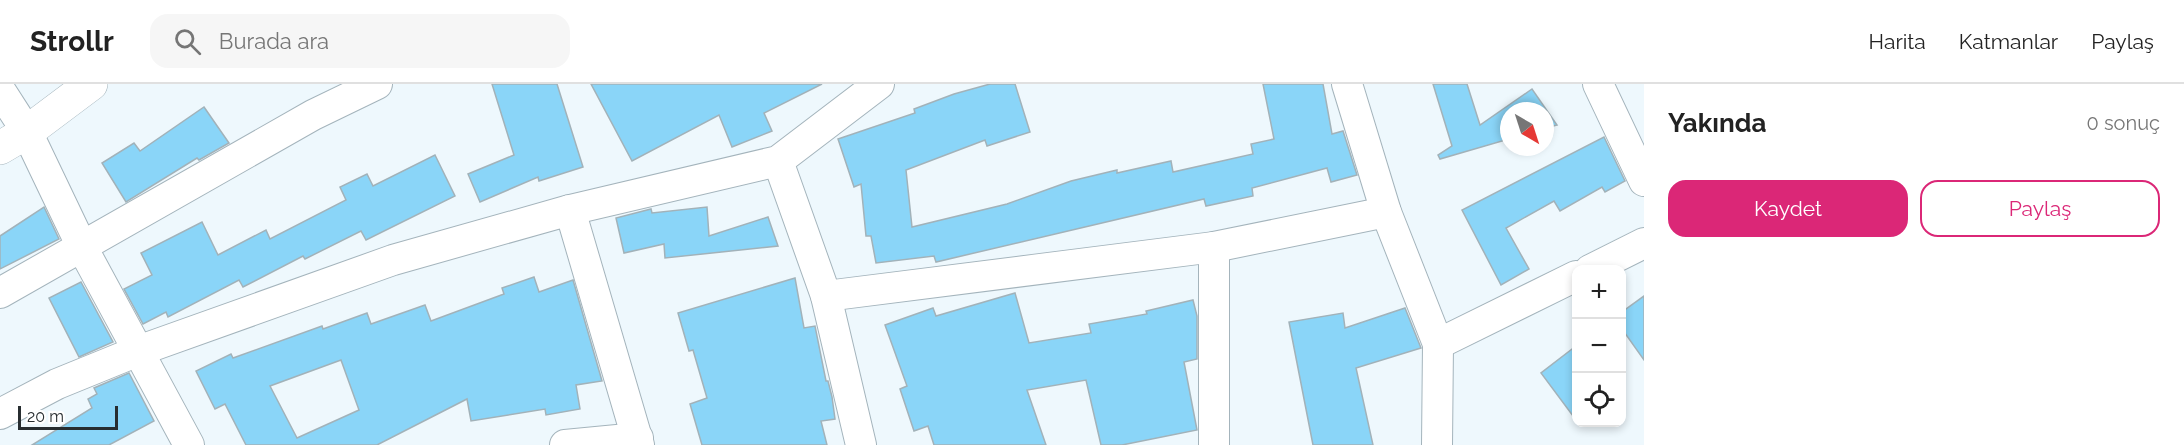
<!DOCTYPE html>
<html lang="tr">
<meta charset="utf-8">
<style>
:root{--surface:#fff;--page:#f6f6f6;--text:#222;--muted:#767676;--line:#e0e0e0;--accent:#db2777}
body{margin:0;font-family:Raleway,sans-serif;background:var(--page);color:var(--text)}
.controls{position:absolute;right:18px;bottom:18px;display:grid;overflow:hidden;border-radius:12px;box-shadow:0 3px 9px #0003}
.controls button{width:54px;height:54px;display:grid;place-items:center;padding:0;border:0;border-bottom:2px solid var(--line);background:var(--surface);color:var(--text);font:30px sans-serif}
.compass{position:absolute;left:1500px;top:18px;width:54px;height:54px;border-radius:50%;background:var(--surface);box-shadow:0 3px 9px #0003;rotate:141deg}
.scale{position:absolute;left:18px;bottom:15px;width:100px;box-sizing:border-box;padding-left:6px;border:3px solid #272d30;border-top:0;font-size:16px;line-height:21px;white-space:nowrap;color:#272d30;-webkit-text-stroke:4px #fff;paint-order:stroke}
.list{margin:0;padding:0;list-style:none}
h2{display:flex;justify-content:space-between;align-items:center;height:78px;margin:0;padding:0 24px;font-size:26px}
h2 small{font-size:20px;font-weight:400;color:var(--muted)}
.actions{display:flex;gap:12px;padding:18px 24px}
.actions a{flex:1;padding:14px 0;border:2px solid var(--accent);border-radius:18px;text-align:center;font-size:21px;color:var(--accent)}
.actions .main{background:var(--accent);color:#fff}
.icon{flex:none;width:33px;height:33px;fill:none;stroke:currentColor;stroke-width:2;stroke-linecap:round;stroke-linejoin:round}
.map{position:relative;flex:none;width:1644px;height:361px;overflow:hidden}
header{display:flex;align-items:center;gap:36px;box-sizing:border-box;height:84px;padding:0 30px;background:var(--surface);border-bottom:2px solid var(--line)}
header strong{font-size:28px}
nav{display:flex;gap:33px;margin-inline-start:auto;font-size:21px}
.search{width:420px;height:54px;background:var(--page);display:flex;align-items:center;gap:15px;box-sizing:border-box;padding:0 21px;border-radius:18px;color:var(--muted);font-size:22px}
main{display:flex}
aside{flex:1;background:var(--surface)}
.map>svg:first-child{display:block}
.building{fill:#8ad5f8;stroke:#a2b2b9;stroke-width:1.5;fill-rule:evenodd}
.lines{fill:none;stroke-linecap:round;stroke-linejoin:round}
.minor-casing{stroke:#a4b4bc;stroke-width:32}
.tertiary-casing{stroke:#a4b4bc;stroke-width:34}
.minor{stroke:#fff;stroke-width:30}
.tertiary{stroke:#fff;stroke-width:33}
</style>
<header>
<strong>Strollr</strong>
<div class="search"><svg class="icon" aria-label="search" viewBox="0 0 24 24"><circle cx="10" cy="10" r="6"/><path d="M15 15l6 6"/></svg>Burada ara</div>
<nav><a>Harita</a><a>Katmanlar</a><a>Paylaş</a></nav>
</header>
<main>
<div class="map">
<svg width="1644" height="361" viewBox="0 0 1644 361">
<rect width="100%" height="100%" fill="#eef8fd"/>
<!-- building -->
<g class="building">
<polygon points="492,0 557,0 583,83 539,97 538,93 480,118 468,90 514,71"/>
<polygon points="591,0 822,0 764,29 772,47 732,63 719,31 632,77"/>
<polygon points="990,0 1015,0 1030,48 987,62 985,56 906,86 912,143 1007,120 1071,97 1117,86 1117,89 1171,77 1173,88 1253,70 1251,60 1274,55 1263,0 1323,0 1332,50 1343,47 1357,91 1331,98 1327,84 1252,104 1253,112 1206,122 1204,115 936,178 934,172 876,179 871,152 866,152 861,100 854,103 838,55 915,29 914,25 954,10"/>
<polygon points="1433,0 1467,0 1480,41 1532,5 1557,41 1545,44 1545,27 1509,27 1509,55 1440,75 1438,71 1452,62"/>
<polygon points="204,23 229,59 199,76 197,74 126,118 102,79 134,59 140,67"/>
<polygon points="1604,53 1625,97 1605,108 1602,103 1560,127 1554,117 1506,144 1529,185 1501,201 1462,126"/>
<polygon points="435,71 455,112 366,156 361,147 305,175 303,172 243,203 239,196 168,233 166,228 143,240 124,205 152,191 141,169 202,138 218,171 266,146 270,155 346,116 340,103 367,90 373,102"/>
<polygon points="44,123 59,155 0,185 0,152"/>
<polygon points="707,123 709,152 768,133 778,162 665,174 664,160 624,169 616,134 651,125 652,129"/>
<path d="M534,193L539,208L573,196L602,297L576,301L580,325L546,331L545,325L471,337L467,315L377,361H246L225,320L215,325L196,287L231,270L233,274L322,242L323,245L367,229L371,240L425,221L431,237L504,210L502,204ZM341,276L359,326L297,354L270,302Z"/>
<polygon points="795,194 804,244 815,242 826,297 828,297 832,313 835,335 821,337 827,361 702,361 690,320 707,314 693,266 689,267 678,229"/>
<polygon points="81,198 113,258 79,273 49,214"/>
<polygon points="1015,209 1029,259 1091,249 1089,240 1147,230 1146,227 1193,216 1197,232 1197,275 1184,278 1197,346 1122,361 1101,361 1086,296 1027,306 1046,361 934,361 928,342 914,347 900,305 907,302 885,241 933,224 936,232"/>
<polygon points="1644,212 1644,276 1622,245 1622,228"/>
<polygon points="1405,224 1421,264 1356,284 1373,361 1313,361 1289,238 1343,229 1345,244"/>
<polygon points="1576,262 1576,336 1541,289"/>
<polygon points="129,289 154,337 109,361 32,361 92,324 88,315 97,310 94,304"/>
</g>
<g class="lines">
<defs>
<g id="minor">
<polyline points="1347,0 1386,128 1438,260 1437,361"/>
<polyline points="1598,0 1644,97"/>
<polyline points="0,6 27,48 82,163 189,361"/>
<polyline points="778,77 826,212 861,361"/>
<polyline points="570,126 639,361"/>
<polyline points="1214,163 1214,361"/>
<polyline points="1590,186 1644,159"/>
<polyline points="0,209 313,31 377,0"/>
<polyline points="826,212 1214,163 1386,128"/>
<polyline points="1438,260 1576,192"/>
<polyline points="0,330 57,300 138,267 393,176 570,126 778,77 879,0"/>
<polyline points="565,361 638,354"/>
</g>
<polyline id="tertiary" points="0,64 27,48 91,0"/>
</defs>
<!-- minor casing -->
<use href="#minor" class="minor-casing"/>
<!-- tertiary casing -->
<use href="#tertiary" class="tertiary-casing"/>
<!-- minor -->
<use href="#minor" class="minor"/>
<!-- tertiary -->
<use href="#tertiary" class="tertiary"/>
</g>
</svg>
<div class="controls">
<button>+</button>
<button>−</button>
<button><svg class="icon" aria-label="locate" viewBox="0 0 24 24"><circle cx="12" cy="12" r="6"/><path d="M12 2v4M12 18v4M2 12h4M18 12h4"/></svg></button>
</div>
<svg class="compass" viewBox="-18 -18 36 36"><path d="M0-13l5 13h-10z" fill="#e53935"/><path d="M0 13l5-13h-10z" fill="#767676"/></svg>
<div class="scale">20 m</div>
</div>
<aside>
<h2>Yakında<small>0 sonuç</small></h2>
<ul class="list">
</ul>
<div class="actions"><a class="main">Kaydet</a><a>Paylaş</a></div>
</aside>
</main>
